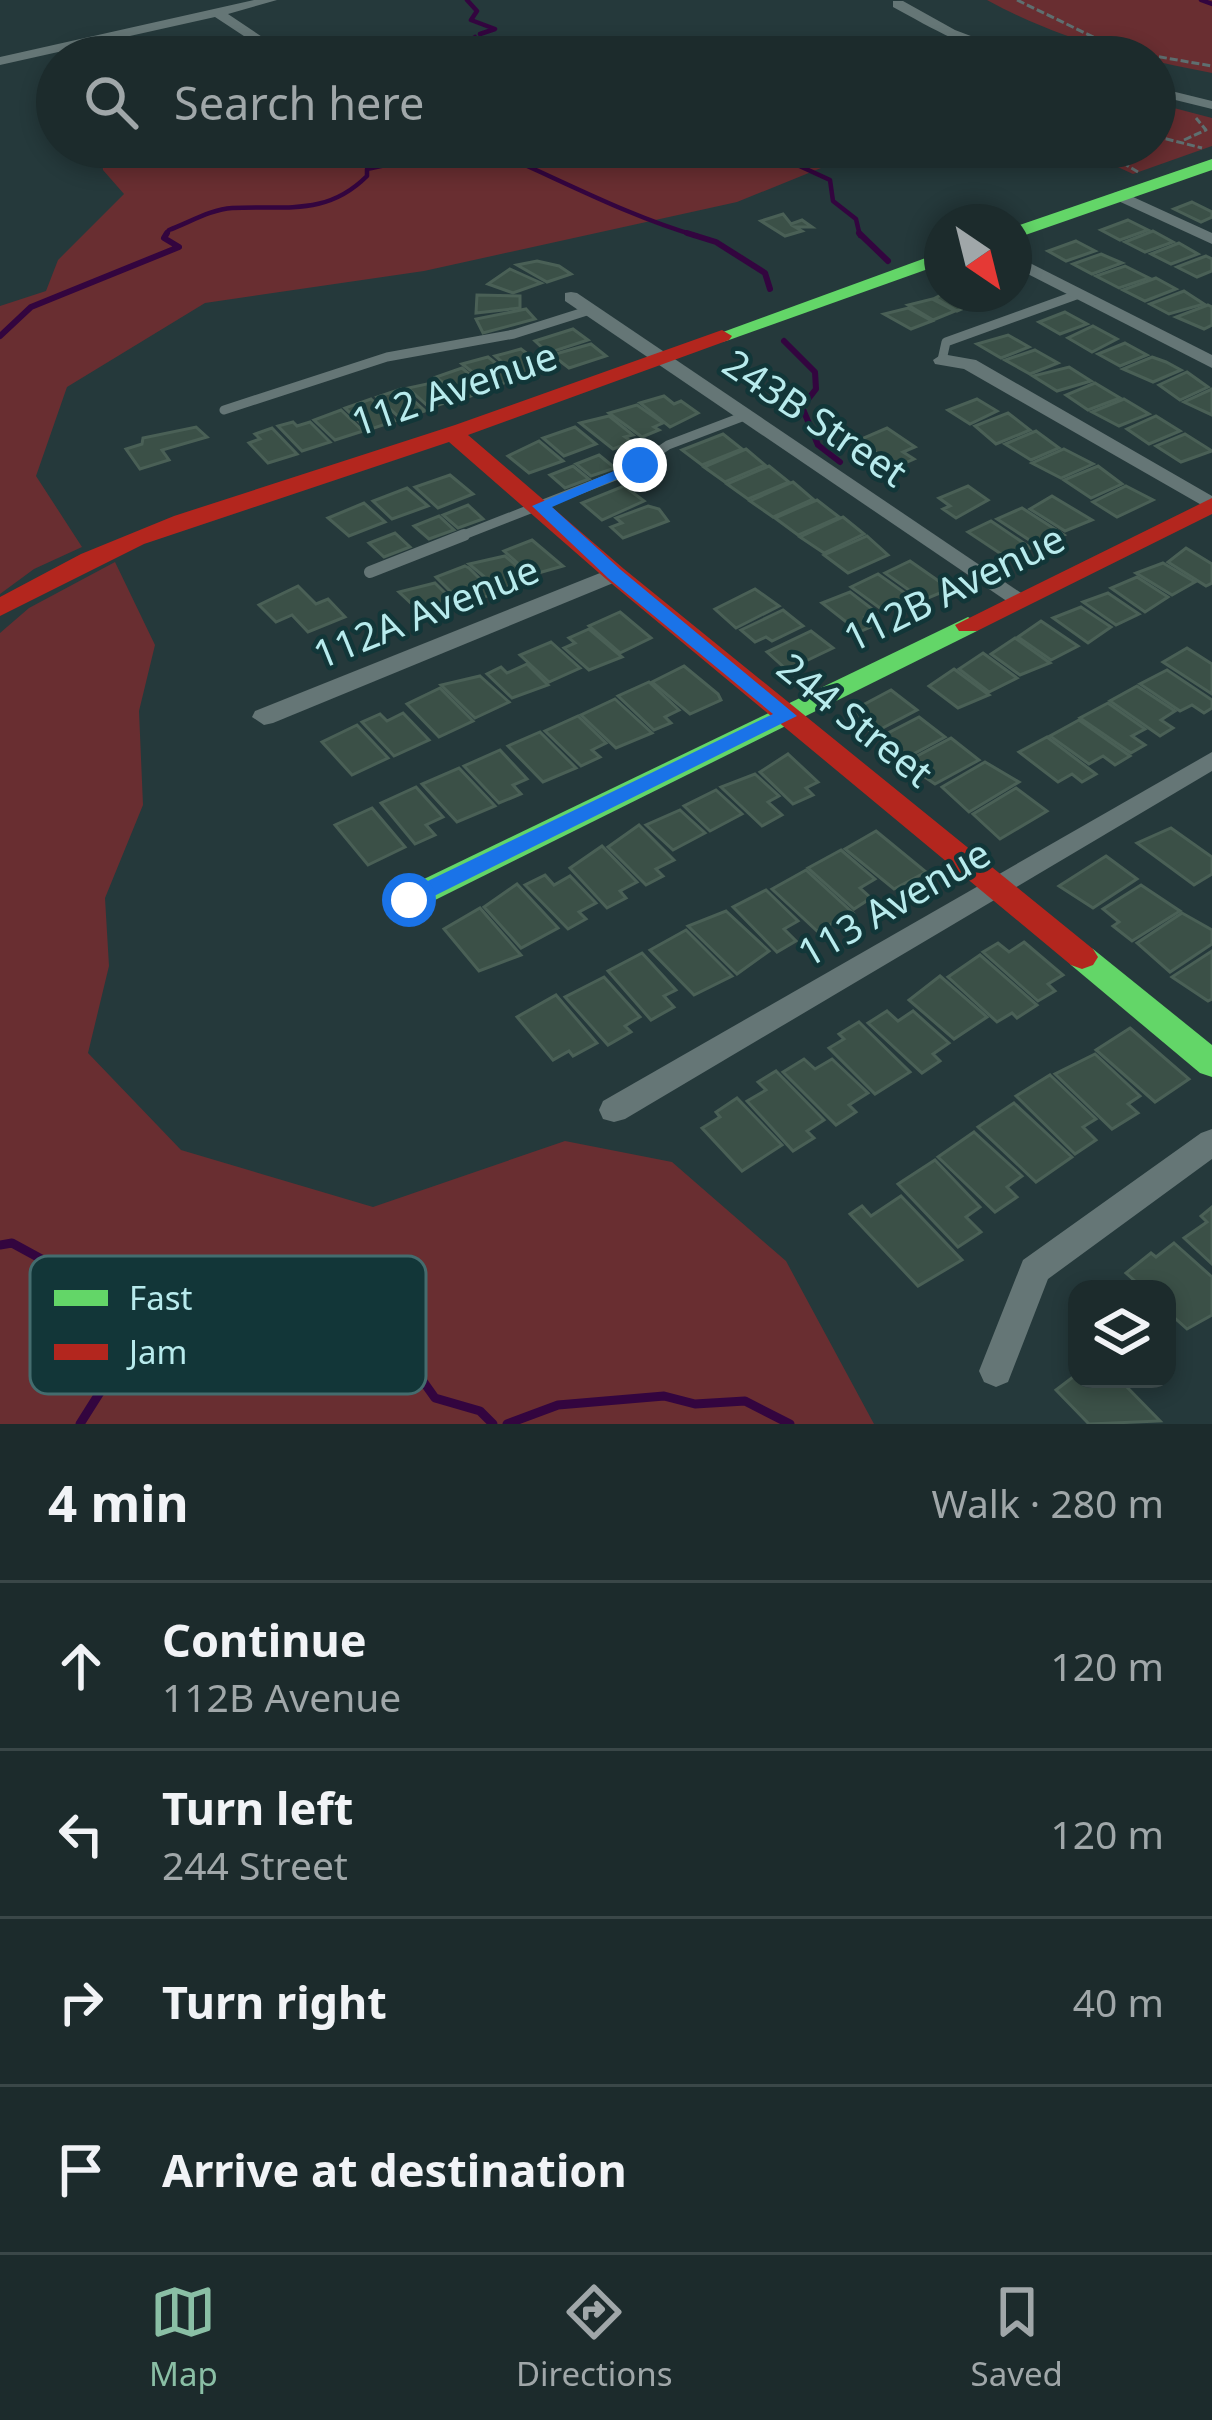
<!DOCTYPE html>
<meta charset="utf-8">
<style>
:root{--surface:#1c2b2c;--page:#253334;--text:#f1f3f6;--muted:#a0a7a9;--line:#3a4748;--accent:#8abfa5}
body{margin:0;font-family:"Noto Sans",sans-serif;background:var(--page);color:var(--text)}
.controls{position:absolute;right:36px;bottom:36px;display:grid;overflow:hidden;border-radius:24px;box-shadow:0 6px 18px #0003}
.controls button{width:108px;height:108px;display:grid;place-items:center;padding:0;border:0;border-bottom:3px solid var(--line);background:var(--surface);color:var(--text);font:60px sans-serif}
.compass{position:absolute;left:924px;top:204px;width:108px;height:108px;border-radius:50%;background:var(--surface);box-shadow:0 6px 18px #0003;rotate:145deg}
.stop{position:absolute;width:36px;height:36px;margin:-27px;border:9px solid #1a73e8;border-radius:50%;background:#fff}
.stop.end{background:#1a73e8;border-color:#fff;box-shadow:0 3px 12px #0008}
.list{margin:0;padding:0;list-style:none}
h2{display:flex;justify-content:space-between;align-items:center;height:156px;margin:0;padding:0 48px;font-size:51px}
h2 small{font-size:39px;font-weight:400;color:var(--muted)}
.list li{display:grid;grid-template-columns:78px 1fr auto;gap:36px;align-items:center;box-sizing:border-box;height:168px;padding:0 48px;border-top:3px solid var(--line)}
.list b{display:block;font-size:45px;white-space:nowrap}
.list p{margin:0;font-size:39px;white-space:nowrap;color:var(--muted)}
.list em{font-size:39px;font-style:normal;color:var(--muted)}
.icon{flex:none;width:66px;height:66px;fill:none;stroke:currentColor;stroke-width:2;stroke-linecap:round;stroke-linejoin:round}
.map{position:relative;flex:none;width:1212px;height:1424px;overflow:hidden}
.search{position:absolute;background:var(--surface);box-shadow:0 6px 18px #0003;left:36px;right:36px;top:36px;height:132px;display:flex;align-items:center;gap:30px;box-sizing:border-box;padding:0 42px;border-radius:66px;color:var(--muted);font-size:45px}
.sheet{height:828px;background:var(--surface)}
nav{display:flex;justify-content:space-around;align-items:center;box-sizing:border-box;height:168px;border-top:3px solid var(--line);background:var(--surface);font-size:33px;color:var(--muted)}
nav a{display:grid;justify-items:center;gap:6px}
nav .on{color:var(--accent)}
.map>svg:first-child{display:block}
.green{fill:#692e31}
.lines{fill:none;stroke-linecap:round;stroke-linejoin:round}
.stream-far2{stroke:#33053f;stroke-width:4.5}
.stream-far1{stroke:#33053f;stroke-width:6}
.stream{stroke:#33053f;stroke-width:9}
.building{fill:#3b5047;stroke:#4a6056;stroke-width:3}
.path{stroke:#5e6f70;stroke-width:3;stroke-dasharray:8 3;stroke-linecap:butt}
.lane-far1{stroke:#657676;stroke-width:9}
.lane{stroke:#657676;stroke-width:12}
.street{fill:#657676;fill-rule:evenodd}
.fast{fill:#63d668;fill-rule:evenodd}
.jam{fill:#b3261e;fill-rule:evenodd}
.route{fill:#1a73e8}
.labels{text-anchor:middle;stroke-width:9;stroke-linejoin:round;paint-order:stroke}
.street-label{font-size:39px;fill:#b8ebed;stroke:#123638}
.key{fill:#123638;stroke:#446c6e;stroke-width:3}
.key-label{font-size:33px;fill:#b8ebed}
</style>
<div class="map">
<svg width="1212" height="1424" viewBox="0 0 1212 1424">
<rect width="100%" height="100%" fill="#25393b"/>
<!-- green -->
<g class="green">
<path d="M987,0H1212V73C1135,58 1060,40 987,0Z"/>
<polygon points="1155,103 1212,118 1212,146 1133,174 1074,147 1155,147"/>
<polygon points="101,147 809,147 821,168 737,202 424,271 205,303 67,387 36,476 82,547 34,569 0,594 0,306 46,291 58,260 124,194 103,170"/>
<polygon points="115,562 155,645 139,711 143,805 105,898 109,966 88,1053 181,1150 373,1207 565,1141 672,1162 786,1261 874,1424 0,1424 0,633 29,608"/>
</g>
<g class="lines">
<!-- stream-far2 -->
<g class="stream-far2">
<polyline points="467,0 477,11 471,20 495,29 480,34"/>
<polyline points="1201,0 1212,4"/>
<polyline points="463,57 458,49 475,37"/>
<polyline points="701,57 726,52 767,57"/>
<path d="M484,147C556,177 622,214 697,236"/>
<polyline points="758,147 830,180 833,201 856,219 860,236"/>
<path d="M165,236L169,230C188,223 212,209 232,208C285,205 326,217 367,176V169L409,160V147"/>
</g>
<!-- stream-far1 -->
<g class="stream-far1">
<polyline points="687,233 716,242 765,273 770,289"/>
<polyline points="859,233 888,261"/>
<polyline points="0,336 31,307 179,247 164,238 167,233"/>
<polyline points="784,341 815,372 816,389 802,407 818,445 840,462"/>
</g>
<!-- stream -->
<g class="stream">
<polyline points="0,1245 12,1243 56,1267 99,1273 213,1267 243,1272 262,1287 277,1311 288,1316 357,1315 383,1325 435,1398 480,1411 493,1424"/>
<polyline points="80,1424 109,1378 109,1328 99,1273"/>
<polyline points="507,1424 558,1405 664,1396 695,1404 745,1401 790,1424"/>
</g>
</g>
<!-- building -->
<g class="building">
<polygon points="1192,202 1212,212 1212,217 1201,222 1174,209"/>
<polygon points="783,214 791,224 802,220 812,227 795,227 802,231 785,236 761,221"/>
<polygon points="1128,220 1148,230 1120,240 1101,230"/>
<polygon points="1153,231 1173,242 1145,252 1125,242"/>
<polygon points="1076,241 1095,251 1066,261 1048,251"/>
<polygon points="1179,243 1198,254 1171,264 1151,254"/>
<polygon points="1101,254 1122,263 1092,274 1073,264"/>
<polygon points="1206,256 1212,259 1212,271 1197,277 1177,267"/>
<polygon points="537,261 559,266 571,274 547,282 517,265"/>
<polygon points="1125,266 1149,278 1119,288 1096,276"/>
<polygon points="510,269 541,283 513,293 488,284"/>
<polygon points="1156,278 1176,289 1145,301 1123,290"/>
<polygon points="1184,291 1204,304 1169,314 1150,304"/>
<polygon points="943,294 962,294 978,302 957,311 935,298"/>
<polygon points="477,295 520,296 520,308 476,313"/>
<polygon points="932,299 955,311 933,320 908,305"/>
<polygon points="1208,305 1212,307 1212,325 1204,329 1176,317"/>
<polygon points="908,308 932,321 911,329 884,314"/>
<polygon points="526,309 535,319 483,333 476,319"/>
<polygon points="1065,312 1087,324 1060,334 1039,322"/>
<polygon points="1093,326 1117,339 1092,352 1068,338"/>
<polygon points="573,329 588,340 548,353 535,341"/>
<polygon points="1008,335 1029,347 1001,358 977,344"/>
<polygon points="1125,343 1147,355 1120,366 1098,354"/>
<polygon points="591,344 606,356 569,368 552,355"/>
<polygon points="521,349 546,368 545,370 521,378 495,356"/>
<polygon points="1035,350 1058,363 1030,374 1005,360"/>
<polygon points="488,357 516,379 492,387 462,364"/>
<polygon points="1152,357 1166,362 1181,370 1153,382 1123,369"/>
<polygon points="1069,367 1091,381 1057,391 1033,376"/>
<polygon points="462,368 488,390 462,399 436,377"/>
<polygon points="1187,372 1208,387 1180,400 1159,385"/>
<polygon points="436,382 456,399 430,408 408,388"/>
<polygon points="1095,383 1120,398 1088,410 1066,395"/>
<polygon points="401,389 425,411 401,419 377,397"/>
<polygon points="1212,389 1212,415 1184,402"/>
<polygon points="664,396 674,404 681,401 698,413 670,427 640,403"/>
<polygon points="371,399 395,421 368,430 345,408"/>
<polygon points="977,399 997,411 970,424 948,410"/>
<polygon points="1124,399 1149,414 1119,426 1092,412"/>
<polygon points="637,405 663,423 654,427 659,430 642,437 609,413"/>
<polygon points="341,410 363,431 335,440 314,420"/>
<polygon points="1008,413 1030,430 996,444 975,426"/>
<polygon points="609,416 633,435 625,437 632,442 613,449 580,423"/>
<polygon points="1156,416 1180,431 1149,444 1127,429"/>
<polygon points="293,422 297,426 310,422 330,442 302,451 278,426"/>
<polygon points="196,427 207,437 162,450 169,460 140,469 126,449 142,444 143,438"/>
<polygon points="575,427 596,444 564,456 543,438"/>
<polygon points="272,428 297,454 268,463 249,443 260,439 255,434"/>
<polygon points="887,428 915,447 903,452 914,459 896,467 859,440"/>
<polygon points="1036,431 1059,448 1031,460 1005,444"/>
<polygon points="723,434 742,449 702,465 682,450"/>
<polygon points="1185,434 1212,451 1181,462 1156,446"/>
<polygon points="539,441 563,461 529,473 508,456"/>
<polygon points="746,449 765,465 725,482 704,467"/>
<polygon points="1064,449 1093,464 1061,478 1032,463"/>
<polygon points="599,455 615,468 591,476 576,464"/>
<polygon points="573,466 589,479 565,488 550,475"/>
<polygon points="769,466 789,482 748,499 727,484"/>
<polygon points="1098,466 1122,484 1091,498 1064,480"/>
<polygon points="450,475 473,494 438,508 415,487"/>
<polygon points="793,482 813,499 773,517 750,501"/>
<polygon points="624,486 644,501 602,520 582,503"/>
<polygon points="968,486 988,500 956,518 943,509 950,506 939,498"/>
<polygon points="1126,486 1153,500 1117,517 1093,502"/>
<polygon points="407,488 428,506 392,519 373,501"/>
<polygon points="1052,496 1092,520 1065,531 1030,509"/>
<polygon points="817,500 839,517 798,535 775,518"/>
<polygon points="364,503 385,522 349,536 328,518"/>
<polygon points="468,505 483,519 458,528 443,515"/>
<polygon points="648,506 659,509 668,521 623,538 611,527 622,523 616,518"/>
<polygon points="1022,508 1064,535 1037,545 997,519"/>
<polygon points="439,516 454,530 429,539 414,526"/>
<polygon points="843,517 864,534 824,553 800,537"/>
<polygon points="991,521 1031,548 1001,554 968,532"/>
<polygon points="395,533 410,547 384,557 369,543"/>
<polygon points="867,536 888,555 848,573 824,555"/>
<polygon points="532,540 563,566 531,575 504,551"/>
<polygon points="1186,548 1212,564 1212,583 1206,586 1168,562"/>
<polygon points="505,556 524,572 509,579 515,584 500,590 469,564"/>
<polygon points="910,561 950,589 923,600 885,573"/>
<polygon points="1163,563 1195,582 1172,595 1136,573"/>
<polygon points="465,566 469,568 495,594 462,603 436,577"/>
<polygon points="878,574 919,603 905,610 897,604 884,611 851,587"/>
<polygon points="1137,577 1168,597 1145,612 1111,588"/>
<polygon points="435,583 453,601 440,607 446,613 429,620 399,592"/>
<polygon points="298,586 316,604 328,599 345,617 308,632 292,615 276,622 259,605"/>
<polygon points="755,589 779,606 736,628 715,609"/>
<polygon points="850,592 876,612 865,617 875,625 859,632 822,603"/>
<polygon points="1108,593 1139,614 1116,625 1083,602"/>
<polygon points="1081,607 1111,627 1088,643 1053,618"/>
<polygon points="783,610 803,626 772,641 766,637 755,642 741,630"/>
<polygon points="620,612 651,638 620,653 589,626"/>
<polygon points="1041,621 1078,646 1051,660 1018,637"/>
<polygon points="589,629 622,657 589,670 564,648 575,643 569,638"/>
<polygon points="811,631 833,648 787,670 767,652"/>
<polygon points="1015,638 1050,663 1020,675 991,654"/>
<polygon points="551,642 580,668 549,682 520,655"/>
<polygon points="1187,648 1212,664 1212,694 1163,662"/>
<polygon points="983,653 1017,678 989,692 959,669"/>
<polygon points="527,664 548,685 512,698 487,674 501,667 507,673"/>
<polygon points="684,666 718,694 721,700 690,714 652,682"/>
<polygon points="954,669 989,695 958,708 929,686"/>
<polygon points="1167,670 1212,700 1212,708 1204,713 1192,705 1180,711 1140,684"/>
<polygon points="480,676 509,702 475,718 441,685"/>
<polygon points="649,682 679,710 665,717 671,723 654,730 618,696"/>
<polygon points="1137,686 1175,711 1161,720 1173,728 1160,736 1110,701"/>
<polygon points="440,688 473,721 439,737 407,704"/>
<polygon points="891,690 917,710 873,733 846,714"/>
<polygon points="615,699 652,733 616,748 581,715"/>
<polygon points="1108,703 1145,729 1132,736 1145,745 1131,753 1080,718"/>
<polygon points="403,713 429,740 394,756 362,722 380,714 387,721"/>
<polygon points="578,716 606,743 592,750 600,757 581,766 545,731"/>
<polygon points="919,717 945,737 904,759 890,748 898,744 886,734"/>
<polygon points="1079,720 1130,756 1115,765 1103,756 1089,764 1050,736"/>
<polygon points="357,725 388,758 352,775 322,742"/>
<polygon points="540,732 576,768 543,782 508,746"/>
<polygon points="1047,737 1096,774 1082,782 1072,774 1058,782 1019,752"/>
<polygon points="951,738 979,760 935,784 904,763"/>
<polygon points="500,750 527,779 513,785 521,794 499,803 464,766"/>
<polygon points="788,754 818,782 806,788 813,795 793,804 760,772"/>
<polygon points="985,762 1019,782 969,812 942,787"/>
<polygon points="459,768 495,806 457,822 422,784"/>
<polygon points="755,774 779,796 768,802 782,815 762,826 721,787"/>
<polygon points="416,787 443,817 426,825 435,835 415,844 381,803"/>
<polygon points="1016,788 1047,811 1000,839 973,814"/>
<polygon points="716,790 742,814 710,831 684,806"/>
<polygon points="372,808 405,847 368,865 335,825"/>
<polygon points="680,810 705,833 673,850 646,825"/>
<polygon points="639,825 674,860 656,869 663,876 646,885 608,847"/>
<polygon points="1171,828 1212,857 1212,874 1194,885 1137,843"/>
<polygon points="876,831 926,872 894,889 845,849"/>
<polygon points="602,846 637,882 620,891 626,898 607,908 570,868"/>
<polygon points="841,850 875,879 860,888 871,898 854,909 808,868"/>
<polygon points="1106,856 1137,879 1093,908 1059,886"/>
<polygon points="806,870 853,913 817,931 772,889"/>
<polygon points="545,875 554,885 570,876 596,903 579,912 586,919 568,929 525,885"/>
<polygon points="517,884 558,928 521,948 484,907"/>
<polygon points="1141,885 1180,911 1132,941 1113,926 1119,922 1103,909"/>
<polygon points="766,890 798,921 784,929 796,941 777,952 733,907"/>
<polygon points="480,908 521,955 479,971 444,929"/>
<polygon points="726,911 769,951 737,974 688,926"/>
<polygon points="1182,913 1212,930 1212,944 1170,972 1137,943"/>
<polygon points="686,930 732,976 694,995 650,950"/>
<polygon points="1024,942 1063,975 1048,984 1055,991 1038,1001 983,952 998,943 1009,952"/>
<polygon points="1212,951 1212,999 1208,1001 1172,977"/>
<polygon points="642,953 676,990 664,996 674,1007 651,1020 608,971"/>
<polygon points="980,955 1037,1005 1017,1018 1012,1013 997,1022 948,977"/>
<polygon points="940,976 987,1017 954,1039 909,1000"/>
<polygon points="604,977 640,1017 625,1026 631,1032 608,1045 565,997"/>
<polygon points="556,995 597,1043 573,1056 569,1051 553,1060 517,1017"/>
<polygon points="887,1011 898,1021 913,1011 949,1043 933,1054 940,1061 922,1073 868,1023"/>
<polygon points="859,1022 910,1072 875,1094 829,1048 844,1039 839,1034"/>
<polygon points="1130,1028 1189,1079 1155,1102 1096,1050"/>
<polygon points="1095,1054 1140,1096 1128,1104 1138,1113 1112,1129 1055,1074"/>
<polygon points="804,1059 815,1069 832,1059 868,1093 849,1105 856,1112 836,1125 783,1072"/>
<polygon points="776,1071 824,1120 807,1131 814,1138 793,1151 747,1101 766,1090 758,1082"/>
<polygon points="1050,1075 1096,1119 1083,1127 1096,1140 1075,1154 1016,1096"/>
<polygon points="737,1098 782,1145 742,1171 702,1128 720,1117 716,1112"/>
<polygon points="1014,1103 1072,1157 1036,1182 978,1127"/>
<polygon points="974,1132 1022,1176 1007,1187 1017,1197 995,1212 938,1157"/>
<polygon points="935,1160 980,1207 966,1217 981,1232 958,1247 898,1184"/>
<polygon points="901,1196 962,1260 918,1286 850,1214 862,1206 871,1216"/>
<polygon points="1212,1207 1212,1264 1184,1238 1207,1222 1201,1216"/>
<polygon points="1174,1243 1212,1277 1212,1315 1187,1329 1167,1311 1167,1289 1144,1289 1126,1273 1151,1253 1156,1257"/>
<polygon points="1077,1374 1077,1379 1119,1379 1160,1421 1089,1424 1056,1390"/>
</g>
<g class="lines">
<!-- path -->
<g class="path">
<polyline points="1017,0 1120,50 1212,66"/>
<polyline points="1155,136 1202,148"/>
<polyline points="1184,140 1206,130 1196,118"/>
<polyline points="1110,147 1110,155 1138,172"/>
</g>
<!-- lane-far1 -->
<g class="lane-far1">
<polyline points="942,360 946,342 1079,294"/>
<polyline points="224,410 387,357 514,334 590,310"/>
<polyline points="456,538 633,469 668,445 747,415"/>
</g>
<!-- lane -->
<polyline class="lane" points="370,572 464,535"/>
<!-- street -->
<g class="street">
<polygon points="254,0 277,0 228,14 292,57 276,57 215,17 0,65 0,57"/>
<path d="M893,1H903L955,30L1026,57C978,57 934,29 893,7Z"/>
<polygon points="1155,87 1212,101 1212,109 1155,95"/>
<polygon points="1120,191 1212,233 1212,244 1114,199 1114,193"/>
<polygon points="1014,255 1212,355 1212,368 1014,267"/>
<polygon points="571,292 577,293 1030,599 1019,606 1011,604 565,301 565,293"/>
<polygon points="942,354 976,360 1212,496 1212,511 964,369 935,364 933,360"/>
<polygon points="615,567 623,569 626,574 623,579 273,723 264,725 252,717 255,711"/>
<polygon points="1212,752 1212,771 625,1119 614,1122 603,1119 599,1110 603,1101"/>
<polygon points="1212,1129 1212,1159 1048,1279 1008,1382 996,1387 984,1382 979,1371 1023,1260 1201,1133"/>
</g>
<!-- fast -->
<g class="fast">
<polygon points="1212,159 1212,170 1014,239 1014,227"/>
<polygon points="942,252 942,264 729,340 722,342 712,336"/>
<polygon points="968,617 981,625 977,631 419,908 397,908 393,900 397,892"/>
<polygon points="1082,945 1093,949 1212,1045 1212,1077 1200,1073 1071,965 1066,957 1071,949"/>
</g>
<!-- jam -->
<g class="jam">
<polygon points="722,330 732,336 729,340 468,435 624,569 1093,949 1098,957 1093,965 1082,969 1071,965 606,579 449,442 144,544 0,616 0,597 81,554 174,516 455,425"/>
<polygon points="1212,498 1212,514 977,631 959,631 955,625"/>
</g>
</g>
<!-- route -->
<polygon class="route" points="635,462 649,465 552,507 621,570 797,716 416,905 401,905 401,894 773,714 608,578 532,506"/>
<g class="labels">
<!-- street labels -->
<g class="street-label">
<text transform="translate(454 389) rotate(-19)" y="14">112 Avenue</text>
<text transform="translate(815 418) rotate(34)" y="14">243B Street</text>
<text transform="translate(954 588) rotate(-26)" y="14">112B Avenue</text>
<text transform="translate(426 612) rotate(-22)" y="14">112A Avenue</text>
<text transform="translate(855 720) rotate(39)" y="14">244 Street</text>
<text transform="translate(894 903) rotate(-30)" y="14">113 Avenue</text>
</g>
</g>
<!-- legend -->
<rect x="30" y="1256" width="396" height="138" rx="18" class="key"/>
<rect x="54" y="1290" width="54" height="16" fill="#63d668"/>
<rect x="54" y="1344" width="54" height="16" fill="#b3261e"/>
<g class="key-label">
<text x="129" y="1310">Fast</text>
<text x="129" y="1364">Jam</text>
</g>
</svg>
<div class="controls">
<button><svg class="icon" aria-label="layers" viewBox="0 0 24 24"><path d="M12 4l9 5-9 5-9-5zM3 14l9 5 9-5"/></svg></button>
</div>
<svg class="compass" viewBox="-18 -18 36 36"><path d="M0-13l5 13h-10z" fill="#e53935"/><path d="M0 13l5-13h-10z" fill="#a0a7a9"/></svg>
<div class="stop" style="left:409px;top:900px"></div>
<div class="stop end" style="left:640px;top:465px"></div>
<div class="search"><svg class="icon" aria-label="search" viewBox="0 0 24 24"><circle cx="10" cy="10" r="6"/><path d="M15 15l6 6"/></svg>Search here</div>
</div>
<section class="sheet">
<h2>4 min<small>Walk · 280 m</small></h2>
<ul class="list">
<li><svg class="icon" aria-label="ahead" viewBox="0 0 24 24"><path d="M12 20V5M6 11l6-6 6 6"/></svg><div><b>Continue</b><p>112B Avenue</p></div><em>120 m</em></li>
<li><svg class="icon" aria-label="left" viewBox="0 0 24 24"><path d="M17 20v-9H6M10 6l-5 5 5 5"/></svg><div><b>Turn left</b><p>244 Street</p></div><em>120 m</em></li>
<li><svg class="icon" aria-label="right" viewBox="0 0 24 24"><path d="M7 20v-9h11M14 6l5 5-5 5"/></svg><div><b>Turn right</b></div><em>40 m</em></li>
<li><svg class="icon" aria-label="arrive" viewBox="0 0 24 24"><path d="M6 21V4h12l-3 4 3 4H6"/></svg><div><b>Arrive at destination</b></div></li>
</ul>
</section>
<nav>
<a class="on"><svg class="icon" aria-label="map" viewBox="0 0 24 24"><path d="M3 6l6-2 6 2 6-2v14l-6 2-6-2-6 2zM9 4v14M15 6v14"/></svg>Map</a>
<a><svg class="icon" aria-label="directions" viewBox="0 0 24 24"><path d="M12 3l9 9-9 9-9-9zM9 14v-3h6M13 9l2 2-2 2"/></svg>Directions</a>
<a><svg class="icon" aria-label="saved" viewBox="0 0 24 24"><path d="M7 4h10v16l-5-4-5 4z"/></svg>Saved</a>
</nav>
